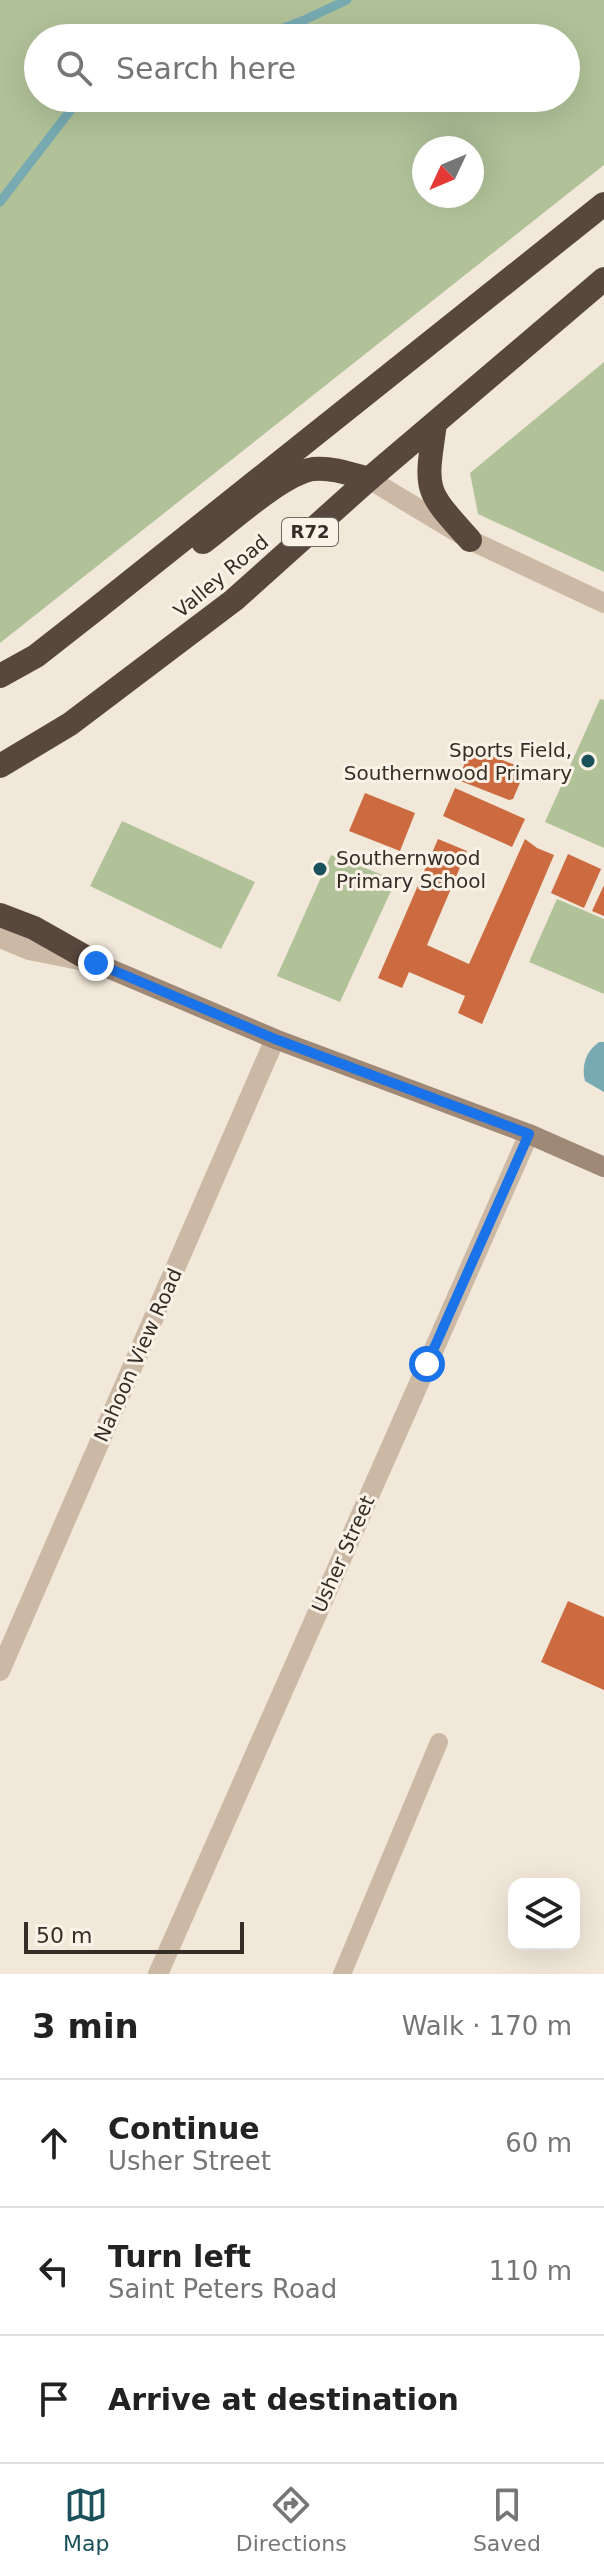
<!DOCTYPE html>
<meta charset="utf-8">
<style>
:root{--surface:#fff;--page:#f6f6f6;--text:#222;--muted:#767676;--line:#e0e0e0;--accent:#1b515a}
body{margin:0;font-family:"DejaVu Sans",sans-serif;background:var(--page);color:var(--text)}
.controls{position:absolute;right:24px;bottom:24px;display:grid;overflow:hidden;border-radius:16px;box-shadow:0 8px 32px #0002}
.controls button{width:72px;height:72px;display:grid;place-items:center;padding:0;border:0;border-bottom:2px solid var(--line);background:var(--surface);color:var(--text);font:40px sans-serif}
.compass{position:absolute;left:412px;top:136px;width:72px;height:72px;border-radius:50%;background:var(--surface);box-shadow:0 8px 32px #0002;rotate:226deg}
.scale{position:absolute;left:24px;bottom:20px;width:220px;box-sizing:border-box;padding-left:8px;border:4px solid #362d27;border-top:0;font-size:22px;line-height:28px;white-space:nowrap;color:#362d27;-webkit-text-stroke:6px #faf2e6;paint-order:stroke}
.stop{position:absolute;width:24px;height:24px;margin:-18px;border:6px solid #1a73e8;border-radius:50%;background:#fff}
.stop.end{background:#1a73e8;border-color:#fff;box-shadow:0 2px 8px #0008}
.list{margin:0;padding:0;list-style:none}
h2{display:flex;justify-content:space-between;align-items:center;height:104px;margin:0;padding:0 32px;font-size:34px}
h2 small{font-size:26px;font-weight:400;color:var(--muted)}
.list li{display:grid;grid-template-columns:52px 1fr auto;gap:24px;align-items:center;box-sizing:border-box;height:128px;padding:0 32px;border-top:2px solid var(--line)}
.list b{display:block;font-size:30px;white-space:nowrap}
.list p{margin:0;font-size:26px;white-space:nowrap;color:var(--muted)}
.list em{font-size:26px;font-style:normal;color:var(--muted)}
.icon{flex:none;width:44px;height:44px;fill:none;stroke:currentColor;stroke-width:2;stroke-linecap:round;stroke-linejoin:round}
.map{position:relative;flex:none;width:604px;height:1974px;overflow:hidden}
.search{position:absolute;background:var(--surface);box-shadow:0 8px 32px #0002;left:24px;right:24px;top:24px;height:88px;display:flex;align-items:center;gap:20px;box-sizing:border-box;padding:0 28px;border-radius:44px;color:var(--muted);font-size:30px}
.sheet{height:488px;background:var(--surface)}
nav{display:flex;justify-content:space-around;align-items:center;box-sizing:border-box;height:112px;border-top:2px solid var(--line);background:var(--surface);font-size:22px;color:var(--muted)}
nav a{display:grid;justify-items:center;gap:4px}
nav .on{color:var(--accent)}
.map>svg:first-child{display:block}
.green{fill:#b1c299;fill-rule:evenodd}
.water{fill:#77aab1}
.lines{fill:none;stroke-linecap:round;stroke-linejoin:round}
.stream{stroke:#77aab1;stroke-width:9}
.building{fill:#cb6b3f}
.lane{stroke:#cbb9a5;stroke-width:18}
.street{stroke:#cbb9a5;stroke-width:20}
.secondary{stroke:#9f8876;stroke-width:20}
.highway{stroke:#58473d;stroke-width:24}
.route{stroke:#1a73e8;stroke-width:10}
.poi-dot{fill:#1b515a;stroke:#faf2e6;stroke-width:3}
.labels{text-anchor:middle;stroke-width:6;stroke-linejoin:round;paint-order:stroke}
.shield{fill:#faf2e6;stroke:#716860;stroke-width:2}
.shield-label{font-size:18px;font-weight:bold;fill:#362d27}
.street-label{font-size:20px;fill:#362d27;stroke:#faf2e6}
.poi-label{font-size:20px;fill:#362d27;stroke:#faf2e6;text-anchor:end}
</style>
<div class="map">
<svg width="604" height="1974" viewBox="0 0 604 1974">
<rect width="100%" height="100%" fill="#f2e8da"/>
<!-- green -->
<g class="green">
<path d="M0,0H604V165L0,643ZM566,38V98H38V38ZM472,148V196H424V148Z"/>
<polygon points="604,362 604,572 478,514 470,473"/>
<polygon points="600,699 604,700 604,848 545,822"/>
<polygon points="122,821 255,882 221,949 90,886"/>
<polygon points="331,855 396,880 340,1002 277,976"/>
<polygon points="557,899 604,919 604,994 529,962"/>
</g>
<!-- water -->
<path class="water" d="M599,1042H604V1092L585,1081C581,1066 586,1051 599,1042Z"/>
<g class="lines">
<!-- stream -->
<g class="stream">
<polyline points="257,38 302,21 347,0"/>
<polyline points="0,202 73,107 97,98"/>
</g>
</g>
<!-- building -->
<g class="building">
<polygon points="471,748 523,768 525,771 513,799 509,800 458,780"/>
<polygon points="455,788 525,819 512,847 443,816"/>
<polygon points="365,793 415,813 400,851 349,831"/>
<polygon points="438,839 467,851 427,945 469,964 525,839 537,848 554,855 482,1024 458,1013 465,996 409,972 402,988 378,978"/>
<polygon points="568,854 601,869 584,908 551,893"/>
<polygon points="604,885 604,916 592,911"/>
<polygon points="568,1601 604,1617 604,1690 541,1662"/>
</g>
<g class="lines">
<!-- lane -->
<polyline class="lane" points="342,1974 439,1742"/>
<!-- street -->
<g class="street">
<polyline points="369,479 470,540 604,603"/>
<polyline points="0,938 29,950 84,961"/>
<polyline points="0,1671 275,1039"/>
<polyline points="158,1974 529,1134"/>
</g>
<!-- secondary -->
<polyline class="secondary" points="96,963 275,1039 529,1134 604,1167"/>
<!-- highway -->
<g class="highway">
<path d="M435,424C425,492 424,489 470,540"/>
<path d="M203,542C230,522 282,474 313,469C332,467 351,474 369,479"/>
<polyline points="0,676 36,656 96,609 604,204"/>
<polyline points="0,766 70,724 234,600 369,479 604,279"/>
<polyline points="0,915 34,928 96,963"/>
</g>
</g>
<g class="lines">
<!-- route -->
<polyline class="route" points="96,963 275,1039 529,1134 427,1364"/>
</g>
<!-- markers -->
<g class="poi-dot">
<circle cx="588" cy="761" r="8"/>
<circle cx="320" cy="869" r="8"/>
</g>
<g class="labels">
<!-- shield labels -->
<rect class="shield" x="282" y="518" width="56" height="28" rx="6"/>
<g class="shield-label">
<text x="310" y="538">R72</text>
</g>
<!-- street labels -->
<g class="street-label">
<text transform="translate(221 576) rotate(-40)" y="7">Valley Road</text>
<text transform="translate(138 1355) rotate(-66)" y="7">Nahoon View Road</text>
<text transform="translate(343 1554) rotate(-66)" y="7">Usher Street</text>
</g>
<!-- poi labels -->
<g class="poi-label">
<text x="572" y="757">Sports Field,<tspan x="572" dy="23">Southernwood Primary</tspan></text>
<text x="336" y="865" text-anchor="start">Southernwood<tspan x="336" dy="23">Primary School</tspan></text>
</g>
</g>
</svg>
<div class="controls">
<button><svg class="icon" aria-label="layers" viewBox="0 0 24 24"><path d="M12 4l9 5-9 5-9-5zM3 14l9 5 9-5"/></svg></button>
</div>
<svg class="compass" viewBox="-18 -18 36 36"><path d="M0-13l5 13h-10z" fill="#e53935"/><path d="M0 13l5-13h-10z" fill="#767676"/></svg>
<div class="scale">50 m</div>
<div class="stop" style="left:427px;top:1364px"></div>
<div class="stop end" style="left:96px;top:963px"></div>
<div class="search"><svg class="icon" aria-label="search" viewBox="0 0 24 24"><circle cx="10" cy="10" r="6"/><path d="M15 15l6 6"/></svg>Search here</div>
</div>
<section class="sheet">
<h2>3 min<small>Walk · 170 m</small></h2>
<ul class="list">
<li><svg class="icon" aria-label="ahead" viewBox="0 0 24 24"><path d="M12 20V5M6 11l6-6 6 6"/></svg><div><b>Continue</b><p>Usher Street</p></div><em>60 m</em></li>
<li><svg class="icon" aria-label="left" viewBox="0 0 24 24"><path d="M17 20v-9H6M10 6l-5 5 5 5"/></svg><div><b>Turn left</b><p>Saint Peters Road</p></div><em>110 m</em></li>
<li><svg class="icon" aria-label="arrive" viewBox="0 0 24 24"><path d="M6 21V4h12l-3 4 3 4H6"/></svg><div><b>Arrive at destination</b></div></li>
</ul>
</section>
<nav>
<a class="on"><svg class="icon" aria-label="map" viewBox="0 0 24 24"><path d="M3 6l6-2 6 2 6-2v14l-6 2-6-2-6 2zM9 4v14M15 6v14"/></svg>Map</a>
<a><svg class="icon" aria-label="directions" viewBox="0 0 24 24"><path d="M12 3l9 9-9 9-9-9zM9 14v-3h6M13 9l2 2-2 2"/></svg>Directions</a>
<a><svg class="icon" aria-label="saved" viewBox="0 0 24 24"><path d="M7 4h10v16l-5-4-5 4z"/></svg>Saved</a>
</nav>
